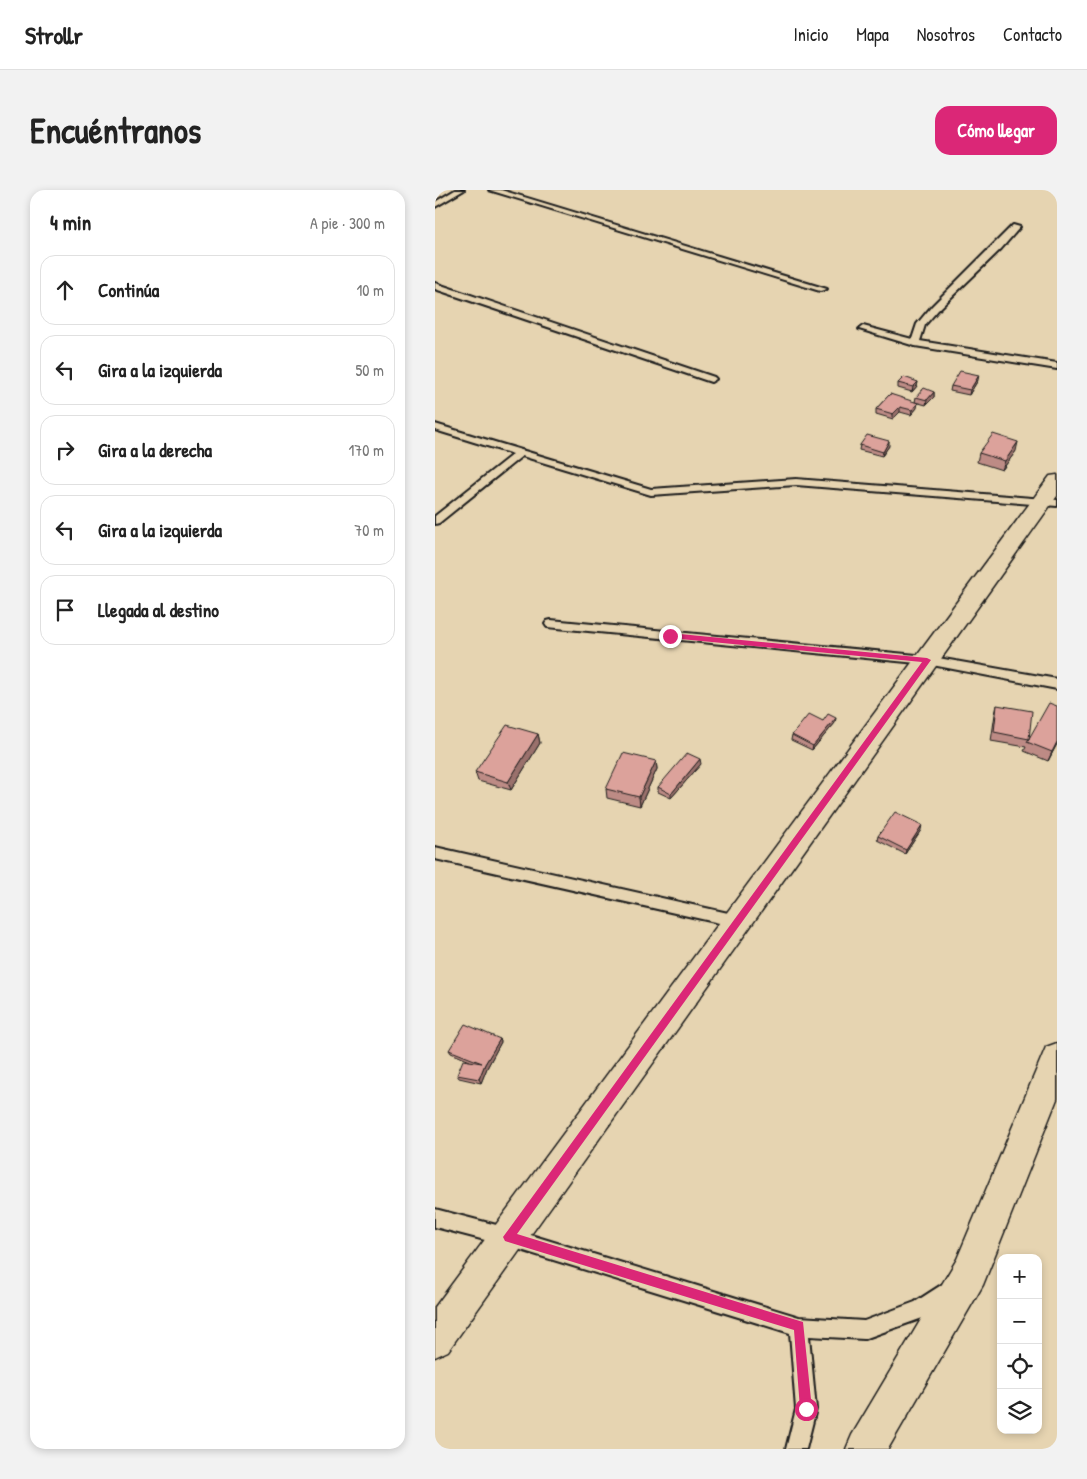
<!DOCTYPE html>
<html lang="es">
<meta charset="utf-8">
<style>
:root{--surface:#fff;--page:#f2f2f2;--text:#222;--muted:#767676;--line:#e0e0e0;--accent:#db2777}
body{margin:0;font-family:"Patrick Hand",sans-serif;background:var(--page);color:var(--text)}
.controls{position:absolute;right:15px;bottom:15px;display:grid;overflow:hidden;border-radius:10px;box-shadow:0 2px 8px #0003}
.controls button{width:45px;height:45px;display:grid;place-items:center;padding:0;border:0;border-bottom:1px solid var(--line);background:var(--surface);color:var(--text);font:25px sans-serif}
.stop{position:absolute;width:15px;height:15px;margin:-11px;border:4px solid #db2777;border-radius:50%;background:#fff}
.stop.end{background:#db2777;border-color:#fff;box-shadow:0 1px 5px #0008}
.list{margin:0;padding:0;list-style:none}
h2{display:flex;justify-content:space-between;align-items:center;height:65px;margin:0;padding:0 20px;font-size:21px}
h2 small{font-size:16px;font-weight:400;color:var(--muted)}
.list li{display:grid;grid-template-columns:32px 1fr auto;gap:15px;align-items:center;box-sizing:border-box;height:70px;margin:0 10px 10px;padding:0 10px;border:1px solid var(--line);border-radius:15px}
.list b{display:block;font-size:19px;white-space:nowrap}
.list em{font-size:16px;font-style:normal;color:var(--muted)}
.icon{flex:none;width:28px;height:28px;fill:none;stroke:currentColor;stroke-width:2;stroke-linecap:round;stroke-linejoin:round}
.map{position:relative;flex:none;width:622px;height:1259px;overflow:hidden;border-radius:15px}
header{display:flex;align-items:center;gap:30px;box-sizing:border-box;height:70px;padding:0 25px;background:var(--surface);border-bottom:1px solid var(--line)}
header strong{font-size:24px}
nav{display:flex;gap:28px;margin-inline-start:auto;font-size:18px}
.intro{display:flex;align-items:center;justify-content:space-between;box-sizing:border-box;height:120px;padding:0 30px}
h1{margin:0;font-size:35px}
.button{padding:12px 22px;border-radius:15px;background:var(--accent);color:#fff;font-size:18px;font-weight:700}
main{display:flex;gap:30px;padding:0 30px}
aside{flex:1;background:var(--surface);border-radius:15px;box-shadow:0 2px 8px #0003}
.map>svg:first-child{display:block}
.lines{fill:none;stroke-linecap:round;stroke-linejoin:round}
.lane-casing{stroke:#1c1c1c;stroke-width:4}
.street-casing{stroke:#1c1c1c;stroke-width:3}
.lane{fill:#e6d4b1;fill-rule:evenodd}
.street{fill:#e6d4b1;fill-rule:evenodd}
.wall{fill:#bd8b85;stroke:#1c1c1c}
.shaded-wall{fill:#9a716c;stroke:#1c1c1c}
.building{fill:#dca29b;stroke:#1c1c1c}
.route{fill:#db2777}
</style>
<header>
<strong>Strollr</strong>
<nav><a>Inicio</a><a>Mapa</a><a>Nosotros</a><a>Contacto</a></nav>
</header>
<div class="intro"><h1>Encuéntranos</h1><a class="button">Cómo llegar</a></div>
<main>
<aside>
<h2>4 min<small>A pie · 300 m</small></h2>
<ul class="list">
<li><svg class="icon" aria-label="ahead" viewBox="0 0 24 24"><path d="M12 20V5M6 11l6-6 6 6"/></svg><div><b>Continúa</b></div><em>10 m</em></li>
<li><svg class="icon" aria-label="left" viewBox="0 0 24 24"><path d="M17 20v-9H6M10 6l-5 5 5 5"/></svg><div><b>Gira a la izquierda</b></div><em>50 m</em></li>
<li><svg class="icon" aria-label="right" viewBox="0 0 24 24"><path d="M7 20v-9h11M14 6l5 5-5 5"/></svg><div><b>Gira a la derecha</b></div><em>170 m</em></li>
<li><svg class="icon" aria-label="left" viewBox="0 0 24 24"><path d="M17 20v-9H6M10 6l-5 5 5 5"/></svg><div><b>Gira a la izquierda</b></div><em>70 m</em></li>
<li><svg class="icon" aria-label="arrive" viewBox="0 0 24 24"><path d="M6 21V4h12l-3 4 3 4H6"/></svg><div><b>Llegada al destino</b></div></li>
</ul>
</aside>
<div class="map">
<svg width="622" height="1259" viewBox="0 0 622 1259">
<rect width="100%" height="100%" fill="#e6d4b1"/>
<filter id="ink" filterUnits="userSpaceOnUse"><feTurbulence type="fractalNoise" baseFrequency=".02" numOctaves="2"/><feDisplacementMap in="SourceGraphic" scale="10" xChannelSelector="R" yChannelSelector="G"/><feConvolveMatrix kernelMatrix="1 2 1 2 8 2 1 2 1" color-interpolation-filters="sRGB"/></filter>
<g filter="url(#ink)">
<g class="lines">
<defs>
<g id="lane">
<polygon points="20,0 29,0 0,17 0,12"/>
<polygon points="54,0 66,0 392,99 385,101"/>
<polygon points="578,35 585,37 566,59 503,120 490,135 485,151 622,173 622,179 480,156 424,139 428,136 477,149 482,134 497,116"/>
<polygon points="0,93 279,187 281,189 276,192 273,191 0,99"/>
<polygon points="0,234 216,299 361,289 622,310 622,316 361,295 216,305 87,266 4,333 0,334 0,326 78,264 0,240"/>
<polygon points="116,430 492,466 622,489 622,499 492,474 112,437 110,434 112,431"/>
<polygon points="0,657 302,725 307,726 309,731 307,736 302,737 0,669"/>
<polygon points="0,1019 73,1038 364,1127 429,1131 480,1112 511,1092 517,1095 520,1101 517,1107 493,1126 429,1149 374,1146 381,1219 371,1259 351,1259 361,1219 355,1143 73,1056 0,1037"/>
</g>
<g id="street">
<polygon points="622,285 622,306 13,1161 0,1167 0,1117 615,286"/>
<polygon points="622,853 622,909 548,1095 453,1259 411,1259 417,1245 522,1069 611,857"/>
</g>
</defs>
<!-- lane casing -->
<use href="#lane" class="lane-casing"/>
<!-- street casing -->
<use href="#street" class="street-casing"/>
<!-- lane -->
<use href="#lane" class="lane"/>
<!-- street -->
<use href="#street" class="street"/>
</g>
<!-- wall -->
<g class="wall">
<polygon points="543,190 534,205 515,201 516,196"/>
<polygon points="483,192 482,196 477,202 463,198 463,193"/>
<polygon points="499,202 499,207 491,215 480,212 481,207"/>
<polygon points="455,204 482,218 476,225 465,222 458,229 441,224 441,219"/>
<polygon points="425,255 454,256 447,266 424,260"/>
<polygon points="581,261 567,280 542,272 544,263"/>
<polygon points="562,515 594,548 622,554 613,571 589,561 591,557 556,551 560,524"/>
<polygon points="388,531 400,533 377,560 356,550 357,545"/>
<polygon points="103,544 105,553 76,600 43,591 40,582"/>
<polygon points="221,571 222,579 205,616 172,608 171,599"/>
<polygon points="266,574 236,608 223,602 223,597"/>
<polygon points="486,640 470,664 442,650 443,646"/>
<polygon points="65,849 66,852 52,878 46,893 24,888 22,885 35,871 16,863 14,860"/>
</g>
<!-- shaded-wall -->
<g class="shaded-wall">
<polygon points="544,185 543,190 534,205 535,200"/>
<polygon points="483,192 482,196 477,202 478,197"/>
<polygon points="499,202 499,207 491,215 492,210"/>
<polygon points="483,213 482,218 476,225 477,220"/>
<polygon points="465,217 465,222 458,229 458,224"/>
<polygon points="454,251 454,256 447,266 448,262"/>
<polygon points="583,252 581,261 567,280 570,271"/>
<polygon points="401,528 400,533 377,560 378,556"/>
<polygon points="103,544 105,553 76,600 73,592"/>
<polygon points="622,552 622,554 613,571 617,562"/>
<polygon points="265,569 266,574 236,608 236,604"/>
<polygon points="221,571 222,579 205,616 204,607"/>
<polygon points="487,635 486,640 470,664 471,660"/>
<polygon points="65,849 66,852 52,878 46,893 44,889 50,874"/>
</g>
<!-- building -->
<g class="building">
<polygon points="525,181 544,185 535,200 516,196"/>
<polygon points="469,187 483,192 478,197 463,193"/>
<polygon points="489,198 499,202 492,210 481,207"/>
<polygon points="455,204 483,213 477,220 465,217 458,224 441,219"/>
<polygon points="558,244 583,252 570,271 544,263"/>
<polygon points="432,245 454,251 448,262 425,255"/>
<polygon points="614,513 622,516 622,552 617,562 592,552"/>
<polygon points="562,515 597,521 594,549 559,542"/>
<polygon points="374,524 388,531 393,524 401,528 378,556 357,545"/>
<polygon points="72,535 103,544 73,592 40,582"/>
<polygon points="188,563 221,571 204,607 171,599"/>
<polygon points="252,563 265,569 236,604 223,597"/>
<polygon points="460,622 487,635 471,660 443,646"/>
<polygon points="30,834 65,849 50,874 44,889 22,885 28,870 47,873 14,860"/>
</g>
</g>
<!-- route -->
<polygon class="route" points="235,443 492,468 496,470 82,1044 368,1132 377,1219 375,1223 371,1225 367,1223 365,1219 359,1140 73,1052 70,1051 68,1047 487,472 235,448 231,446"/>
</svg>
<div class="controls">
<button>+</button>
<button>−</button>
<button><svg class="icon" aria-label="locate" viewBox="0 0 24 24"><circle cx="12" cy="12" r="6"/><path d="M12 2v4M12 18v4M2 12h4M18 12h4"/></svg></button>
<button><svg class="icon" aria-label="layers" viewBox="0 0 24 24"><path d="M12 4l9 5-9 5-9-5zM3 14l9 5 9-5"/></svg></button>
</div>
<div class="stop" style="left:371px;top:1219px"></div>
<div class="stop end" style="left:235px;top:446px"></div>
</div>
</main>
